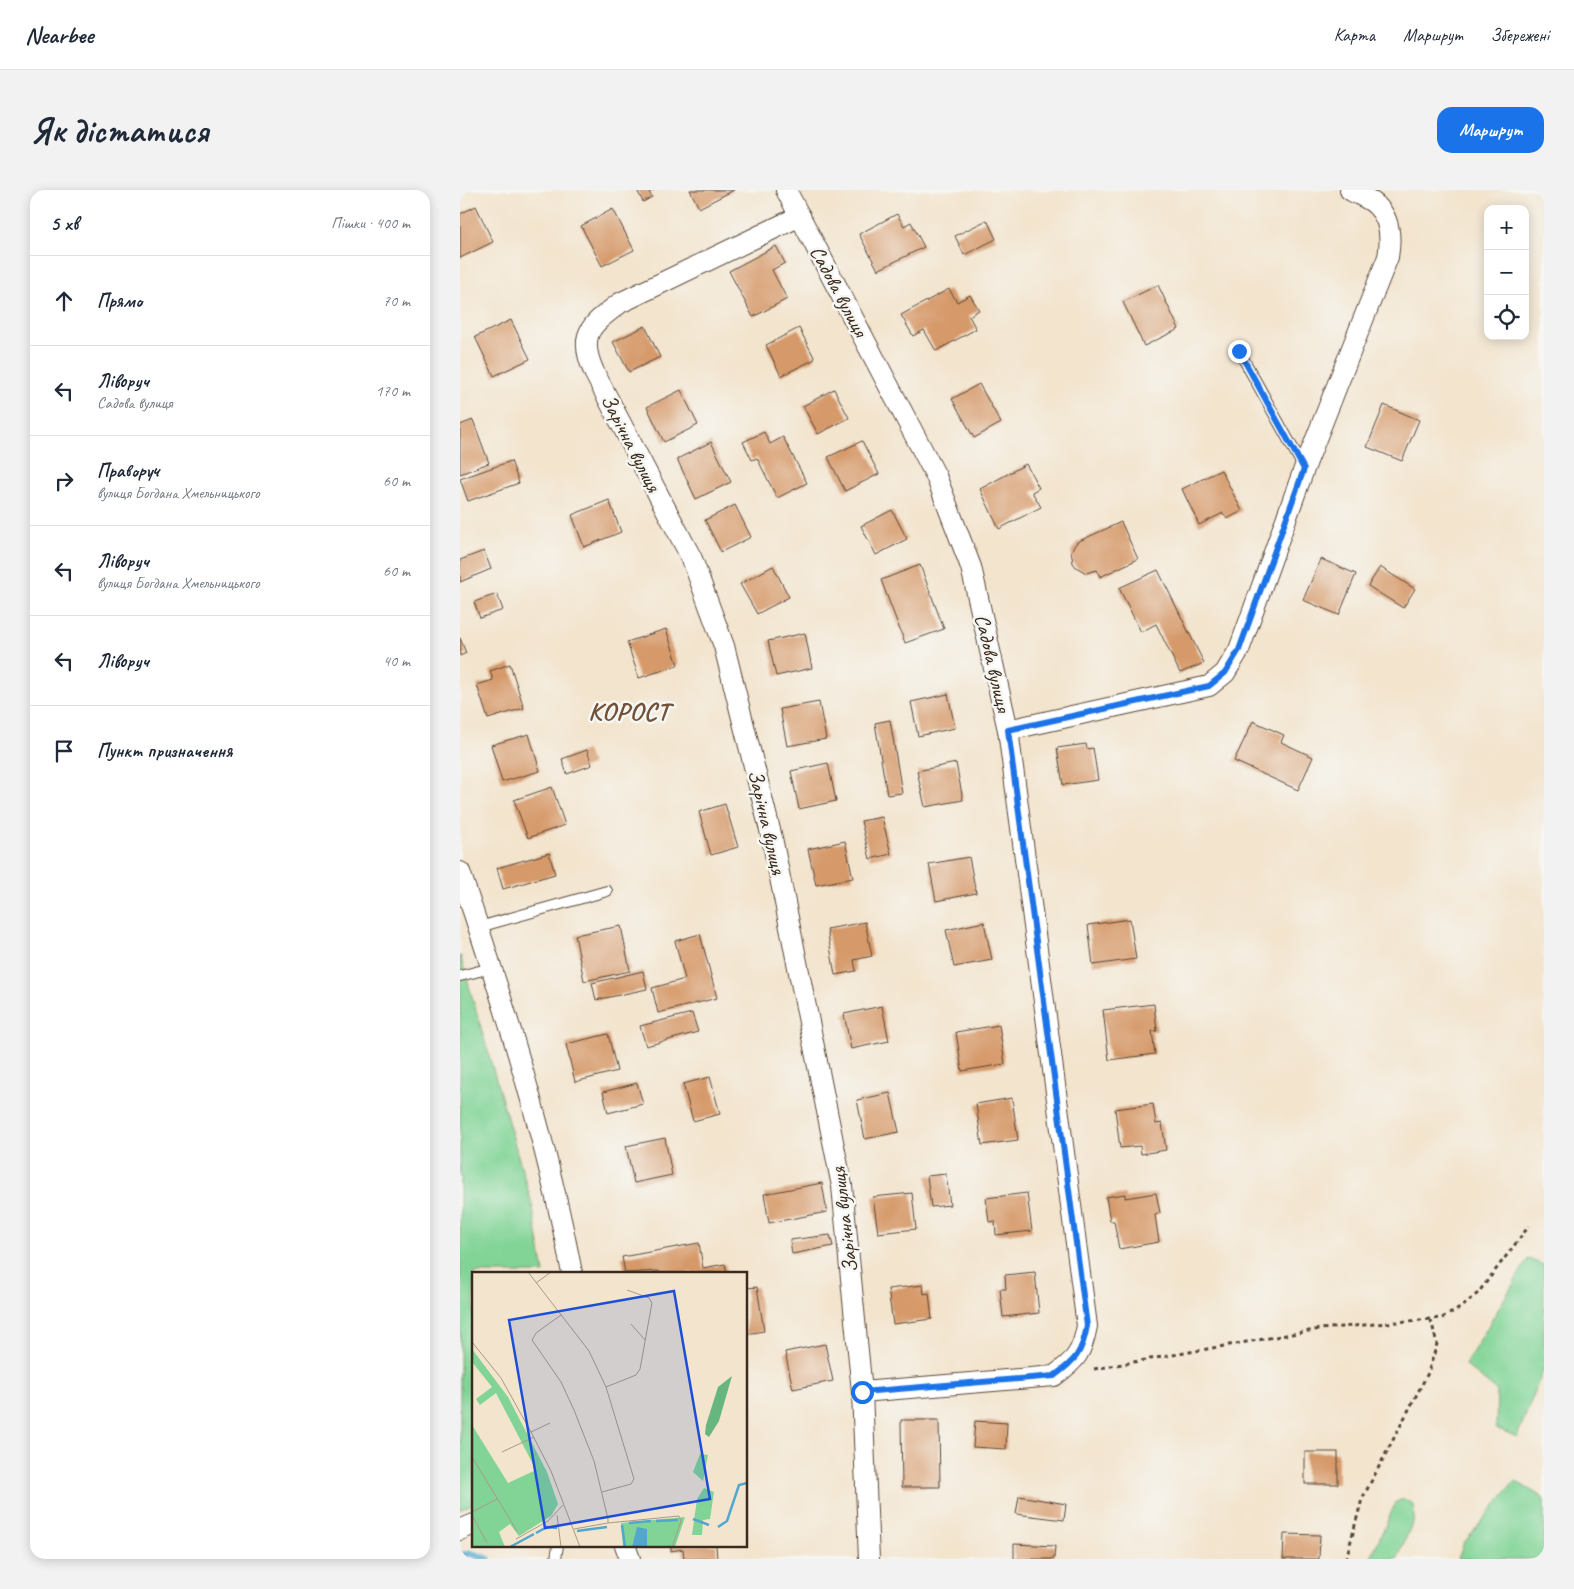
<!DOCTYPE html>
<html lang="uk">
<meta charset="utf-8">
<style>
:root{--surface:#fff;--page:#f2f2f3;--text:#1f2937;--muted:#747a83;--line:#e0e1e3;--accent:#1a73e8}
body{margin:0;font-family:Caveat,sans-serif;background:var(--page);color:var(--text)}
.controls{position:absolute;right:15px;top:15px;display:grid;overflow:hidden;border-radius:10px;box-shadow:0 2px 12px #0003}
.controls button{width:45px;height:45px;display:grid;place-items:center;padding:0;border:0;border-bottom:1px solid var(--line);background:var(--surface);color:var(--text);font:25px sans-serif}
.stop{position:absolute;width:15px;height:15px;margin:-11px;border:4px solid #1a73e8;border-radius:50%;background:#fff}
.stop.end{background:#1a73e8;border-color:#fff;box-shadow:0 1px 5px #0008}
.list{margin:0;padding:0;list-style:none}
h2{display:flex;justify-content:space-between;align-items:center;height:65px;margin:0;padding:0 20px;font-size:21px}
h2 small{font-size:16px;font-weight:400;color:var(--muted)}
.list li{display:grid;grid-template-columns:32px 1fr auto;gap:15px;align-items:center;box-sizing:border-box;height:90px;padding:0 20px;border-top:1px solid var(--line)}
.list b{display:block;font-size:19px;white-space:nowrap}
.list p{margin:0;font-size:16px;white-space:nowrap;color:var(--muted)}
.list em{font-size:16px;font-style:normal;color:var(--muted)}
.icon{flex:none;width:28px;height:28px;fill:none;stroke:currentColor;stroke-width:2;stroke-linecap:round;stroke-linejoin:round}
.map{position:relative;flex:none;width:1084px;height:1369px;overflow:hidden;border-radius:15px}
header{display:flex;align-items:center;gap:30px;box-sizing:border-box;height:70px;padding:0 25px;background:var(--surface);border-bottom:1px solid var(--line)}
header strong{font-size:24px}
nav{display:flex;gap:28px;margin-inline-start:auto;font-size:18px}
.intro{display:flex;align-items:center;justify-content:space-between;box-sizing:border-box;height:120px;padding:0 30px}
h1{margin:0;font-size:35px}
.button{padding:12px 22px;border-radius:15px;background:var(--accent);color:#fff;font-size:18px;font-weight:700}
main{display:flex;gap:30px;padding:0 30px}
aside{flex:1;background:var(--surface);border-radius:15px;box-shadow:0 2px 12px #0003}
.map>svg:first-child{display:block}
.green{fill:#81d496;stroke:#5e7f5a}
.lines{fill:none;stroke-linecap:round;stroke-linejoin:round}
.stream{stroke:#52a7ce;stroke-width:7}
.building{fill:#d69969}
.lane-casing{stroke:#574638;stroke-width:12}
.street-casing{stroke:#574638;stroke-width:22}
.path{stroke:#574638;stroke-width:3;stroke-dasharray:4 4;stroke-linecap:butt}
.lane{stroke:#fff;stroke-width:10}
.street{stroke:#fff;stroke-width:20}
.route{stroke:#1a73e8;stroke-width:6}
.labels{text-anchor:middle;stroke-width:5;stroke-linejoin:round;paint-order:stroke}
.street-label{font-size:21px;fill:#3b2a1e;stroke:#f6f6f2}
.district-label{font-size:26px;font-weight:bold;letter-spacing:1px;fill:#715138;stroke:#f6f6f2}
.inset-river{fill:none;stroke:#52a7ce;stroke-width:2.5}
.inset-road{fill:none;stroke:#a99a87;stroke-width:1}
.view{fill:#1d4ed8;fill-opacity:0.15;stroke:#1d4ed8;stroke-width:2.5}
.inset-edge{fill:none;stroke:#3b2a1e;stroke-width:2.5}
</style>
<header>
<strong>Nearbee</strong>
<nav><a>Карта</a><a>Маршрут</a><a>Збережені</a></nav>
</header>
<div class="intro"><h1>Як дістатися</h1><a class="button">Маршрут</a></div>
<main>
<aside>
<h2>5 хв<small>Пішки · 400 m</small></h2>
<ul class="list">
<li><svg class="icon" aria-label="ahead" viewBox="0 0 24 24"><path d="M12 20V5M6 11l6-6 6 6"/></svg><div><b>Прямо</b></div><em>70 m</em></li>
<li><svg class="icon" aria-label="left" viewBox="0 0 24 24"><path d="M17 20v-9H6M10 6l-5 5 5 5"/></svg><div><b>Ліворуч</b><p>Садова вулиця</p></div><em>170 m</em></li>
<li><svg class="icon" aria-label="right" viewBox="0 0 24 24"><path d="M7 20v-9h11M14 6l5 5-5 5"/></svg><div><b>Праворуч</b><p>вулиця Богдана Хмельницького</p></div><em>60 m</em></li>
<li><svg class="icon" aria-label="left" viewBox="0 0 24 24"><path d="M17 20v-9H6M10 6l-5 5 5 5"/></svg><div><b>Ліворуч</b><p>вулиця Богдана Хмельницького</p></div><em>60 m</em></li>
<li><svg class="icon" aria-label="left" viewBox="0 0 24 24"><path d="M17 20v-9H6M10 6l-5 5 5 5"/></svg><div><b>Ліворуч</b></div><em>40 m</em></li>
<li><svg class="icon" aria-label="arrive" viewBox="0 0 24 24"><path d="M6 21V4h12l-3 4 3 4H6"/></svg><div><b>Пункт призначення</b></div></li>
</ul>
</aside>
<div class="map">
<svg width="1084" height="1369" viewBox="0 0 1084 1369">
<rect width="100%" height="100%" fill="#f6f6f2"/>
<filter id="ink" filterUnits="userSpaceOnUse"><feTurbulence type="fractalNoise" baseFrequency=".02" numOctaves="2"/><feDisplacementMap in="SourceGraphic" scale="10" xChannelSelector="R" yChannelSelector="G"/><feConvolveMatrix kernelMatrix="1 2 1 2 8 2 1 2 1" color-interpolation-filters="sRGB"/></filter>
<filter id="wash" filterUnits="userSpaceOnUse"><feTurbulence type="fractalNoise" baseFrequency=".0096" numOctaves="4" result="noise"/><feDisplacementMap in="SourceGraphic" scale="20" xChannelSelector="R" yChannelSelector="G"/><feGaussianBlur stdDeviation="1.12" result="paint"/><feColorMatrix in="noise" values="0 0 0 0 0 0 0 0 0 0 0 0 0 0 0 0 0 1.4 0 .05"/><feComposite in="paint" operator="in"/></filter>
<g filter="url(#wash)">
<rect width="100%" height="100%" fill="#f3e4cd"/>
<!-- green -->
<g class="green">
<polygon points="0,765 72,1014 84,1083 14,1083 14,1313 0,1320 0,991 2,990 0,983"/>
<polygon points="1068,1069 1084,1075 1084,1178 1057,1247 1036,1238 1037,1201 1005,1175"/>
<polygon points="1055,1291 1084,1308 1084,1369 998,1369 1003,1354"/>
<polygon points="944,1309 953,1314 954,1329 937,1369 910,1369 936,1312"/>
</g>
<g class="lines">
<!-- stream -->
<polyline class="stream" points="0,1366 10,1363 28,1369"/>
</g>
<g id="blocks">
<!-- building -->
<g class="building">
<polygon points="177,0 194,0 189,2 192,7 183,12"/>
<polygon points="230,0 274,0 239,18"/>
<polygon points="16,16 33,52 0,68 0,24"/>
<polygon points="153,19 174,60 142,76 121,36"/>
<polygon points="437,24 444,36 451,32 464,57 418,80 399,44"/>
<polygon points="527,30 536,49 504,65 495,46"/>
<polygon points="316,56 325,73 312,80 327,109 293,127 269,81"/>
<polygon points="698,95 719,139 684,156 663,112"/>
<polygon points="489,99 497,112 510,105 519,120 509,126 516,139 476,161 464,140 453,146 441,125"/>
<polygon points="51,130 70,169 34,186 15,147"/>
<polygon points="185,136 200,167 169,182 153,152"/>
<polygon points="339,138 355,169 321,186 306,155"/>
<polygon points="519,194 541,233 514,248 492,209"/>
<polygon points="374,199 389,228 358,244 343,216"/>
<polygon points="221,200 238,235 204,252 187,217"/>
<polygon points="924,215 959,230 942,271 907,257"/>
<polygon points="13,230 29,273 0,284 0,235"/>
<polygon points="304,242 310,254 323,247 347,293 317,308 297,268 292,270 283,252"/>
<polygon points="402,251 419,284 385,301 368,267"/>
<polygon points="251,252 271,292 236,309 217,269"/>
<polygon points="51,271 59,293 8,311 0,289"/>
<polygon points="566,274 579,298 572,302 581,317 539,339 520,299"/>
<polygon points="761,280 782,321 767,329 763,323 739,335 722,299"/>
<polygon points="149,310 161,342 124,357 112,325"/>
<polygon points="275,315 291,347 261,362 245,330"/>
<polygon points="432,320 447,349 416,365 401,336"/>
<polygon points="661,332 678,369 640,387 637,380 626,383 616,377 613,373 611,361 617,352"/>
<polygon points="24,361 31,379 0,392 0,370"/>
<polygon points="861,369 896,384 879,425 843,410"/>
<polygon points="460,375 484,439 445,453 421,390"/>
<polygon points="313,376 329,407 297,424 280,394"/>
<polygon points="920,377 955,399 943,418 908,396"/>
<polygon points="698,380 744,473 720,483 696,434 681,442 659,398"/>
<polygon points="37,404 43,420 20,428 14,412"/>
<polygon points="206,439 218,475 179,488 167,452"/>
<polygon points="345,443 352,478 316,486 308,451"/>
<polygon points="0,448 6,463 0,466"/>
<polygon points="50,474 64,518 28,529 17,495 33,490 30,481"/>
<polygon points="488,504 495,538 458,546 451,512"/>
<polygon points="359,512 366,549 327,556 320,519"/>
<polygon points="430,530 442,603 427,605 415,533"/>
<polygon points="793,531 824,545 821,552 853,567 838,600 774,571"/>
<polygon points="69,544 80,581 42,592 31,555"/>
<polygon points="626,554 627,559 633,558 638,590 603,595 597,558"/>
<polygon points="127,560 132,575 107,584 102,569"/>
<polygon points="368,573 376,611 339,619 331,581"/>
<polygon points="496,573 503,610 465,617 457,581"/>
<polygon points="92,597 105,635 68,648 54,610"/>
<polygon points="265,614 278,657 251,665 239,622"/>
<polygon points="422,627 431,664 410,669 401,631"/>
<polygon points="385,651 393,688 356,695 348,659"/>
<polygon points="89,663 95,684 43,699 37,678"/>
<polygon points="509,667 516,703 476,711 469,674"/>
<polygon points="670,729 676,769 633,775 628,735"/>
<polygon points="405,732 412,766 394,770 396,781 375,785 367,739"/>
<polygon points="524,732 532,770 494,777 486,740"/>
<polygon points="161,736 170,781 124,791 115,745"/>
<polygon points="240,744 257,808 198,823 192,798 225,789 215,751"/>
<polygon points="183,781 187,799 136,810 132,793"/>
<polygon points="694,814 697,841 692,841 695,864 649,870 643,820"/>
<polygon points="422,816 429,851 391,859 384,824"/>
<polygon points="232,823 238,842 186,856 180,836"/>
<polygon points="539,835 545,874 502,881 496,842"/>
<polygon points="148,844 157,881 115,892 106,854"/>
<polygon points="250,887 260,924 233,931 223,894"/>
<polygon points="177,893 183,914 148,923 143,902"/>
<polygon points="430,903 439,942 405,949 397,910"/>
<polygon points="552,908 558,950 522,955 516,914"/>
<polygon points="693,914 696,934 702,933 706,960 681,964 680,956 660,958 655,919"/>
<polygon points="205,948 212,985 174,993 166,956"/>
<polygon points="486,984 490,1015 471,1017 467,986"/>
<polygon points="362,993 367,1022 309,1033 304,1004"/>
<polygon points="452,1003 456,1039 418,1043 413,1007"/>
<polygon points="567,1003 572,1041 536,1045 535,1031 529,1032 526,1008"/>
<polygon points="696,1003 700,1023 695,1025 699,1052 659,1059 654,1031 650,1031 646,1007 665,1004 665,1008"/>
<polygon points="370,1045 373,1056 332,1064 330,1050"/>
<polygon points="239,1053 243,1078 265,1074 267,1083 199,1083 199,1081 165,1083 162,1067"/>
<polygon points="575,1082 579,1123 543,1127 540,1099 546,1099 545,1085"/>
<polygon points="463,1095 464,1104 469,1103 472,1129 433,1134 428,1099"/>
<polygon points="297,1097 304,1141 286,1144 286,1098"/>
<polygon points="365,1154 373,1191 333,1199 325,1162"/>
<polygon points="441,1230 479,1230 480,1297 442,1297"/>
<polygon points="515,1231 547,1233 546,1259 513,1257"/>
<rect x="845" y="1262" width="33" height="32"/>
<polygon points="559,1306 606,1314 604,1330 556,1324"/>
<polygon points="824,1344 860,1345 859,1369 823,1369"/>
<polygon points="554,1354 595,1356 594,1369 554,1369"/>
<polygon points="211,1355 256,1355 257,1369 224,1369 223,1359 211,1361"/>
</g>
</g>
</g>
<g filter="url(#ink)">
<use href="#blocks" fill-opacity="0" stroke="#574638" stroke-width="1"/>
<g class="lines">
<defs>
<g id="lane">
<polyline points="779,161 844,278"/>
<polyline points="19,737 147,701"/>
<polyline points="0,786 31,778"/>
<polyline points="96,1369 98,1355"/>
</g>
<g id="street">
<path d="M326,0L476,286L511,377L548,540L627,1136C622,1163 616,1170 594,1186L402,1202"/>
<path d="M340,26L160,113C131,135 117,144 134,182L232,369L264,456L312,648L382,996L402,1202L409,1369"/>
<path d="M548,540L749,496L765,483L779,460L844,279L928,67C931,50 931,30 917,16C911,9 898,5 890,0"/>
<path d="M0,682C44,813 86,947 112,1083"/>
<polyline points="0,1340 14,1334"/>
<polyline points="165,1355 170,1369"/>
</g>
</defs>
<!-- lane casing -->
<use href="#lane" class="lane-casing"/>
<!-- street casing -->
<use href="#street" class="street-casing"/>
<!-- path -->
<g class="path">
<polyline points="634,1179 860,1139 982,1128 1002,1117 1018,1103 1069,1036"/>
<polyline points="886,1369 902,1309 968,1183 977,1154 971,1130"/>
</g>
<!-- lane -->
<use href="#lane" class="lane"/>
<!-- street -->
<use href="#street" class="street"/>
</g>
</g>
<g class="lines" filter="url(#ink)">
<!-- route -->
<path class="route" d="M402,1202L594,1186C616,1170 622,1163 627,1136L548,540L749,496L765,483L779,460L844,279L779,161"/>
</g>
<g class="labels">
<!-- street labels -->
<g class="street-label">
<text transform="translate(379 101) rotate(62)" y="7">Садова вулиця</text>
<text transform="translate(171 253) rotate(63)" y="7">Зарічна вулиця</text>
<text transform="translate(533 473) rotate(77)" y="7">Садова вулиця</text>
<text transform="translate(307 632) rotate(77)" y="7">Зарічна вулиця</text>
<text transform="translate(384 1030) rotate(-97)" y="7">Зарічна вулиця</text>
</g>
<!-- district labels -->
<g class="district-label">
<text x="169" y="530">КОРОСТ</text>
</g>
</g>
<!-- overview -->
<g transform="translate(12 1082)">
<rect width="275" height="275" fill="#f3e4cd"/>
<path d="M0,77L36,125L75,200L86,232L79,244L47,264L38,252L27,260L33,275H0V153L36,211L64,198L24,121L8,133L4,127L20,115L0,90ZM228,182L236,183L231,209L221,200ZM232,216L242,220L238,247L231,248L230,263H220L225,227ZM213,245L203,275H151L149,251Z" fill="#81d496"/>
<path d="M260,104L247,149L237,165L233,162L234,153L246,115Z" fill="#68b67f"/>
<path d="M165,255L175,257V275H160Z" fill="#52a7ce"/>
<path class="inset-river" d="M221,247L237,253M184,249L206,248M157,251L179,249M150,253L153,275M246,255L255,249L267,213L275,211M105,259L135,255M64,261L75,255L85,256M38,275L62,262"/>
<path class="inset-road" d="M56,0L117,79L134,115L162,207L159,212L130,220M64,11L79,0M89,43L64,61L60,68L89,110L102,138L122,189L136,247V251L102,257M159,52L173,68M0,70L29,106L59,160L79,199L108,275M134,115L164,103L168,97L180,31L177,26L155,18M59,160L78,151M30,180L62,165M0,185L45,259M0,240L25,227M0,243L15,271M85,243L89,275M136,251L207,244L209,249L200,275M44,267L76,249L91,233"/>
<path class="view" d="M202,19L238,227L73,256L37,48Z"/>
<rect width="275" height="275" class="inset-edge"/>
</g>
</svg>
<div class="controls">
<button>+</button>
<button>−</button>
<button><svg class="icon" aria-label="locate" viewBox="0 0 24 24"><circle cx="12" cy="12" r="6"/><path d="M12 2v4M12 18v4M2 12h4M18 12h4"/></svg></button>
</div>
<div class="stop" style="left:402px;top:1202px"></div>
<div class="stop end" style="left:779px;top:161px"></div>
</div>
</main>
